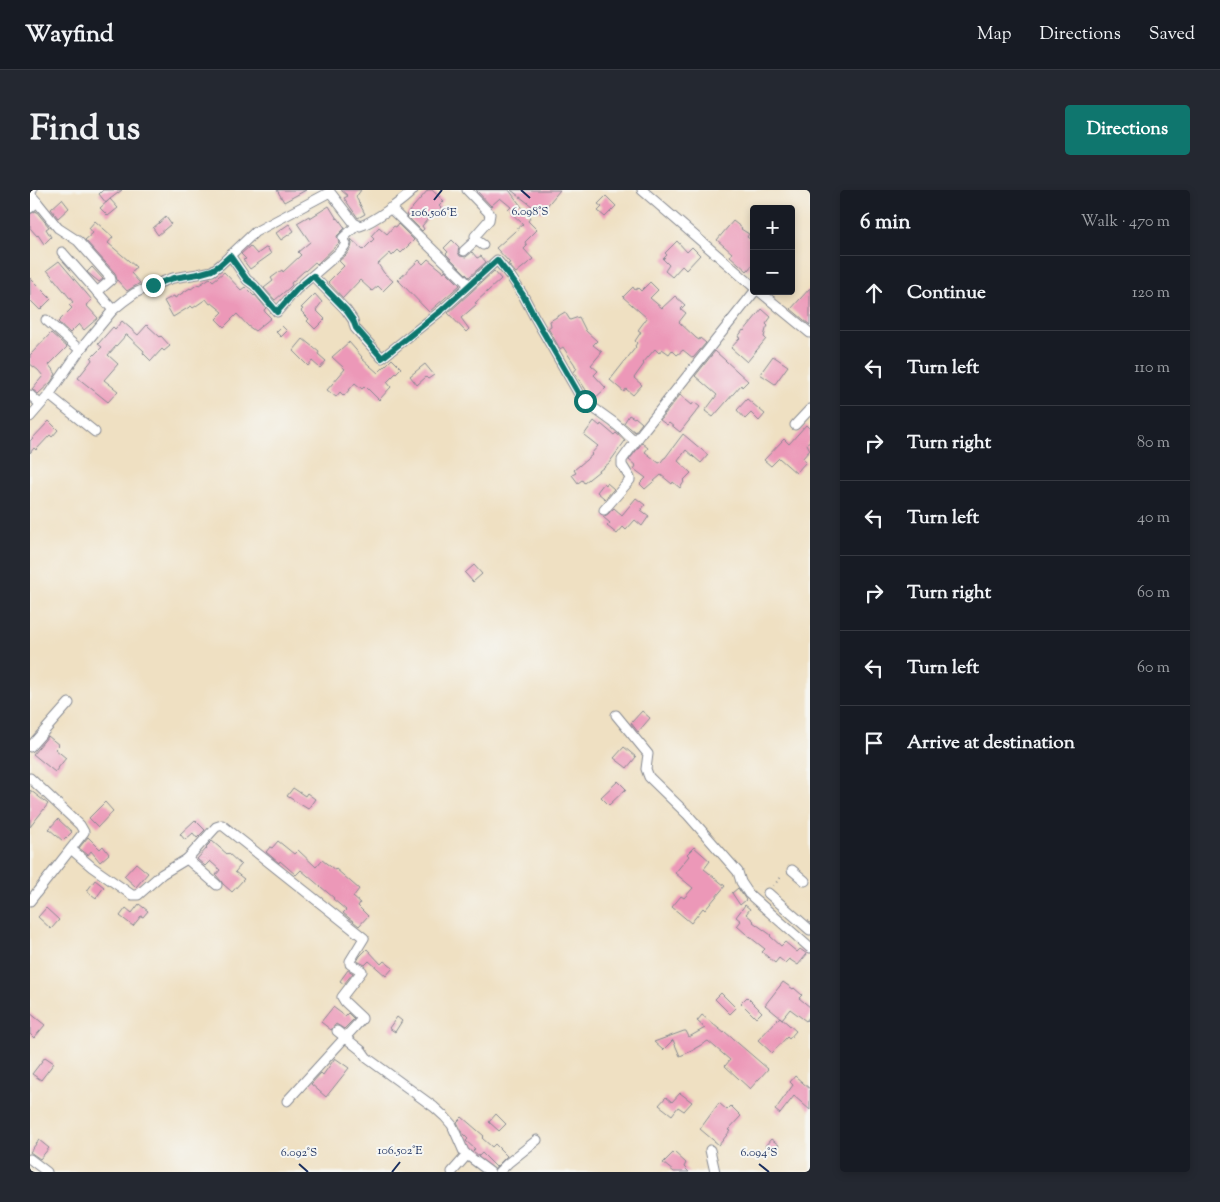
<!DOCTYPE html>
<meta charset="utf-8">
<style>
:root{--surface:#171b24;--page:#242831;--text:#f1f3f6;--muted:#9ea1a6;--line:#363941;--accent:#0f766e}
body{margin:0;font-family:"Sorts Mill Goudy",serif;background:var(--page);color:var(--text)}
.controls{position:absolute;right:15px;top:15px;display:grid;overflow:hidden;border-radius:5px;box-shadow:0 2px 8px #0003}
.controls button{width:45px;height:45px;display:grid;place-items:center;padding:0;border:0;border-bottom:1px solid var(--line);background:var(--surface);color:var(--text);font:25px sans-serif}
.stop{position:absolute;width:15px;height:15px;margin:-11px;border:4px solid #0f766e;border-radius:50%;background:#fff}
.stop.end{background:#0f766e;border-color:#fff;box-shadow:0 1px 5px #0008}
.list{margin:0;padding:0;list-style:none}
h2{display:flex;justify-content:space-between;align-items:center;height:65px;margin:0;padding:0 20px;font-size:21px}
h2 small{font-size:16px;font-weight:400;color:var(--muted)}
.list li{display:grid;grid-template-columns:32px 1fr auto;gap:15px;align-items:center;box-sizing:border-box;height:75px;padding:0 20px;border-top:1px solid var(--line)}
.list b{display:block;font-size:19px;white-space:nowrap}
.list em{font-size:16px;font-style:normal;color:var(--muted)}
.icon{flex:none;width:28px;height:28px;fill:none;stroke:currentColor;stroke-width:2;stroke-linecap:round;stroke-linejoin:round}
.map{position:relative;flex:none;width:780px;height:982px;overflow:hidden;border-radius:5px}
header{display:flex;align-items:center;gap:30px;box-sizing:border-box;height:70px;padding:0 25px;background:var(--surface);border-bottom:1px solid var(--line)}
header strong{font-size:24px}
nav{display:flex;gap:28px;margin-inline-start:auto;font-size:18px}
.intro{display:flex;align-items:center;justify-content:space-between;box-sizing:border-box;height:120px;padding:0 30px}
h1{margin:0;font-size:35px}
.button{padding:12px 22px;border-radius:5px;background:var(--accent);color:#fff;font-size:18px;font-weight:700}
main{display:flex;gap:30px;padding:0 30px}
aside{flex:1;background:var(--surface);border-radius:5px;box-shadow:0 2px 8px #0003}
.map>svg:first-child{display:block}
.building{fill:#ec98b8}
.lines{fill:none;stroke-linecap:round;stroke-linejoin:round}
.minor-casing{stroke:#858890;stroke-width:11}
.path{stroke:#858890;stroke-width:2;stroke-dasharray:1 4;stroke-linecap:butt}
.minor{stroke:#fff;stroke-width:9}
.route{stroke:#0f766e;stroke-width:6}
.ticks{fill:none;stroke:#1b2f5e;stroke-width:2}
.ticks-label{font-size:12px;text-anchor:middle;fill:#1b2f5e;stroke:#f6f6f2;stroke-width:4;stroke-linejoin:round;paint-order:stroke}
</style>
<header>
<strong>Wayfind</strong>
<nav><a>Map</a><a>Directions</a><a>Saved</a></nav>
</header>
<div class="intro"><h1>Find us</h1><a class="button">Directions</a></div>
<main>
<div class="map">
<svg width="780" height="982" viewBox="0 0 780 982">
<rect width="100%" height="100%" fill="#f6f6f2"/>
<filter id="ink" filterUnits="userSpaceOnUse"><feTurbulence type="fractalNoise" baseFrequency=".02" numOctaves="2"/><feDisplacementMap in="SourceGraphic" scale="10" xChannelSelector="R" yChannelSelector="G"/><feConvolveMatrix kernelMatrix="1 2 1 2 8 2 1 2 1" color-interpolation-filters="sRGB"/></filter>
<filter id="wash" filterUnits="userSpaceOnUse"><feTurbulence type="fractalNoise" baseFrequency=".0096" numOctaves="4" result="noise"/><feDisplacementMap in="SourceGraphic" scale="20" xChannelSelector="R" yChannelSelector="G"/><feGaussianBlur stdDeviation="1.12" result="paint"/><feColorMatrix in="noise" values="0 0 0 0 0 0 0 0 0 0 0 0 0 0 0 0 0 1.4 0 .05"/><feComposite in="paint" operator="in"/></filter>
<g filter="url(#wash)">
<rect width="100%" height="100%" fill="#efe0c2"/>
<g id="blocks">
<!-- building -->
<g class="building">
<polygon points="73,0 92,0 80,9 88,18 78,26 70,18 80,9 76,13 69,4"/>
<polygon points="247,0 276,0 254,12"/>
<polygon points="311,0 331,0 326,7 335,24 328,28 314,8 318,6"/>
<polygon points="398,0 402,0 414,11 409,16 412,19 407,26 403,23 392,36 394,39 392,41 376,25"/>
<polygon points="446,0 479,0 500,28 498,31 507,40 495,52 497,56 494,59 503,69 486,83 478,74 480,73 466,58 493,34 478,20 481,17 470,8 461,16"/>
<polygon points="481,0 530,0 511,23"/>
<polygon points="576,6 586,16 575,27 568,21 572,17 568,14"/>
<polygon points="32,9 39,18 28,28 21,19"/>
<polygon points="299,16 307,29 308,28 315,38 307,46 309,53 287,74 285,72 275,81 274,81 261,93 262,95 259,98 245,110 234,98 243,91 241,88 252,80 253,82 271,65 268,62 280,52 267,33 279,26 280,28"/>
<polygon points="6,21 19,37 16,39 21,47 14,54 8,45 7,46 0,38 0,24"/>
<polygon points="136,27 141,34 128,45 123,38"/>
<polygon points="65,31 83,47 78,53 106,77 101,83 110,93 97,101 87,90 85,83 55,50 63,43 59,38"/>
<polygon points="703,31 712,38 711,39 719,44 717,47 724,52 724,73 717,81 700,66 702,63 687,50"/>
<polygon points="259,34 264,41 251,50 246,43"/>
<polygon points="368,34 384,50 371,63 368,60 362,66 360,63 348,74 354,83 363,91 353,101 348,96 342,101 330,90 313,108 298,92 314,76 309,71 316,65 321,58 322,54 321,49 333,60 344,49 341,46 349,37 357,44 364,36 366,37"/>
<polygon points="422,50 429,57 428,62 430,66 436,67 442,62 447,68 451,66 456,72 439,87 416,64 418,62 414,58"/>
<polygon points="647,51 657,62 662,57 670,65 656,80 652,76 642,87 635,81 639,75 633,69 637,65 635,63"/>
<polygon points="220,56 227,64 237,57 241,64 220,79 213,70 216,69 211,64"/>
<polygon points="398,69 414,82 415,80 430,95 399,122 368,90 389,70 393,74"/>
<polygon points="29,71 62,110 56,115 68,128 54,140 49,134 40,143 28,132 42,118 39,115 43,112 17,80"/>
<polygon points="62,77 73,89 69,92 57,82"/>
<polygon points="464,81 465,82 471,89 445,113 447,114 431,128 439,139 436,142 418,123"/>
<polygon points="194,82 211,100 215,97 224,106 225,105 236,118 234,120 235,122 241,128 225,141 218,136 207,124 194,137 186,129 193,122 182,113 180,114 176,109 163,118 161,116 143,127 134,111 144,106 145,108 160,98 161,99 168,94 169,95 180,88 183,91"/>
<polygon points="0,88 21,109 10,120 0,110"/>
<polygon points="620,92 628,100 620,108 632,118 645,106 655,115 651,119 656,123 649,132 666,148 669,150 670,148 676,153 663,168 653,160 647,165 642,160 639,164 632,159 629,163 625,159 613,173 614,174 604,188 612,195 603,205 596,199 594,202 580,190 606,157 605,156 607,153 605,151 611,142 608,140 617,128 593,107 603,97 605,100 608,98 611,101"/>
<polygon points="780,98 780,135 761,119"/>
<polygon points="285,104 292,112 286,120 295,129 285,139 277,131 279,129 271,121 273,119 271,118"/>
<polygon points="732,119 741,127 736,134 738,136 736,139 734,147 736,149 717,172 701,158 710,148 708,147 713,140 714,141"/>
<polygon points="535,122 540,130 549,127 556,141 567,151 563,155 572,162 561,175 568,181 564,185 576,198 563,210 555,201 556,200 544,182 547,178 545,176 545,175 533,157 530,159 518,138 521,136 520,131"/>
<polygon points="92,131 108,145 117,135 130,147 131,146 140,156 134,161 132,159 121,171 113,163 114,161 97,145 96,145 78,165 88,174 74,190 88,201 78,212 48,188 62,170 61,168 72,157 68,154 83,137 85,139"/>
<polygon points="252,136 257,141 251,147 246,142"/>
<polygon points="21,143 37,157 19,175 26,184 21,192 8,204 2,199 13,186 8,180 0,174 0,165"/>
<polygon points="273,149 289,162 288,164 296,171 290,178 282,171 278,176 263,161"/>
<polygon points="319,152 332,167 331,168 348,183 362,169 371,178 357,192 361,197 349,210 335,196 332,199 325,193 314,206 310,202 306,207 297,200 315,179 302,167"/>
<polygon points="685,161 718,191 712,197 711,195 683,227 675,221 687,205 665,186"/>
<polygon points="743,166 758,176 745,194 730,184"/>
<polygon points="395,174 404,185 398,189 396,187 387,195 380,186"/>
<polygon points="650,205 662,215 664,212 670,217 650,242 639,233 637,235 630,230"/>
<polygon points="717,209 735,224 729,231 721,223 715,229 707,220"/>
<polygon points="599,225 604,228 605,227 612,233 605,242 594,233"/>
<polygon points="19,231 28,240 22,247 20,245 6,260 4,258 0,263 0,251"/>
<polygon points="564,231 570,236 571,234 584,245 586,243 595,251 579,273 554,293 552,290 548,293 542,285 546,283 544,280 562,265 561,264 568,256 554,245"/>
<polygon points="776,235 780,239 780,250 777,254 780,260 772,269 776,272 766,283 749,268 741,276 734,270 754,249 759,254"/>
<polygon points="653,244 678,265 671,273 656,260 648,271 661,283 653,291 654,292 650,298 643,292 642,294 631,285 615,299 610,294 616,288 604,279 606,276 599,270 612,253 618,258 615,262 629,273 631,272 634,268 635,268"/>
<polygon points="574,293 576,295 577,293 584,299 575,309 567,302"/>
<polygon points="606,308 615,315 611,320 619,326 612,336 605,330 596,340 593,337 587,344 577,336 580,333 573,327 578,324 584,318 592,325"/>
<polygon points="444,375 452,384 443,392 435,383"/>
<polygon points="612,521 620,528 608,542 601,533"/>
<polygon points="18,546 29,555 25,559 36,568 25,582 3,564"/>
<polygon points="594,557 606,567 597,578 584,568"/>
<polygon points="588,591 596,599 579,615 571,607"/>
<polygon points="263,598 275,606 277,603 285,609 278,619 257,606"/>
<polygon points="0,600 18,614 0,637"/>
<polygon points="75,612 83,621 68,637 59,628"/>
<polygon points="28,629 42,642 33,651 19,639"/>
<polygon points="165,630 175,640 167,648 163,643 155,650 150,644"/>
<polygon points="58,647 70,659 73,656 79,664 70,672 61,661 58,665 49,658"/>
<polygon points="182,651 197,664 198,663 211,675 205,682 214,689 202,702 193,694 191,691 186,685 190,680 180,671 175,676 167,669 177,658 176,657"/>
<polygon points="248,651 264,664 268,660 286,677 292,670 305,680 306,679 329,699 323,707 330,713 328,716 338,726 329,736 313,723 316,720 303,709 304,708 271,680 266,685 250,671 249,673 236,662 240,657 242,658"/>
<polygon points="664,657 680,671 674,679 695,696 675,720 673,718 661,733 642,717 651,706 654,708 663,698 645,683 659,666 657,664"/>
<polygon points="106,673 118,683 106,697 94,686"/>
<polygon points="65,690 74,697 66,708 57,701"/>
<polygon points="708,698 716,710 710,715 702,703"/>
<polygon points="109,714 118,721 113,727 111,726 103,736 90,726 96,718 102,723"/>
<polygon points="715,715 720,719 716,724 724,731 723,732 741,745 740,746 751,756 755,752 767,762 770,759 777,764 768,775 759,769 755,773 749,768 745,773 732,762 735,759 716,744 707,736 711,731 706,727"/>
<polygon points="16,718 29,730 21,739 8,727"/>
<polygon points="337,759 351,774 354,771 363,778 356,786 339,771 335,775 327,771 330,766"/>
<polygon points="318,780 323,783 314,794 310,791"/>
<polygon points="753,792 763,799 764,798 772,805 769,808 780,817 780,826 776,831 760,819 752,829 735,815"/>
<polygon points="691,803 706,818 700,824 685,809"/>
<polygon points="717,807 732,822 726,828 711,813"/>
<polygon points="303,817 315,826 318,823 324,829 314,839 306,834 301,840 291,832"/>
<polygon points="0,823 15,835 4,848 0,844"/>
<polygon points="672,825 694,843 695,842 738,879 720,899 695,876 700,870 678,851 664,859 664,860 650,866 643,850 633,860 624,852 654,841 656,841 659,847 675,838 667,831"/>
<polygon points="367,827 372,831 365,842 359,838"/>
<polygon points="750,827 766,841 759,849 757,847 742,863 728,850"/>
<polygon points="15,867 24,873 11,890 2,884"/>
<polygon points="305,868 319,878 296,907 281,894 291,883 293,885"/>
<polygon points="765,886 780,899 780,920 764,906 750,924 745,920 763,895 760,892"/>
<polygon points="650,903 662,912 654,921 648,917 642,925 629,915 636,907 642,912"/>
<polygon points="689,913 697,920 701,916 711,926 698,940 700,941 689,955 670,939"/>
<polygon points="466,924 476,934 469,941 459,932"/>
<polygon points="432,927 454,946 452,948 462,957 465,954 477,966 466,977 452,963 449,966 443,961 445,959 436,951 438,949 433,944 427,932"/>
<polygon points="741,949 749,955 743,963 735,956"/>
<polygon points="9,950 19,958 10,969 0,962"/>
<polygon points="644,962 656,973 654,977 659,982 644,982 633,973"/>
</g>
</g>
</g>
<g filter="url(#ink)">
<use href="#blocks" fill-opacity="0" stroke="#858890" stroke-width="1"/>
<g class="lines">
<defs>
<g id="minor">
<polyline points="2,0 1,2 1,5 7,12"/>
<polyline points="437,0 460,24 459,30 445,46 446,50"/>
<polyline points="612,0 724,97"/>
<polyline points="0,18 7,12 28,38 48,51 80,87 81,90 67,102"/>
<polyline points="360,18 439,95"/>
<polyline points="434,61 446,50 453,55"/>
<polyline points="32,62 83,120"/>
<polyline points="200,65 217,90 224,95 247,122 267,99 311,61 316,54 313,48 327,35"/>
<polyline points="283,86 316,120 323,130 325,138 352,168 412,120 467,70 481,87 493,105 504,126 550,206 558,214 583,232 605,251"/>
<polyline points="729,101 780,143"/>
<polyline points="16,130 50,160"/>
<polyline points="0,205 10,214"/>
<polyline points="19,205 65,242"/>
<path d="M0,227L19,205L50,160L83,120L94,111L105,103L123,95L143,88L168,84L182,81L190,75L225,42L300,2L324,33L330,36C343,32 374,10 383,0"/>
<polyline points="765,235 780,219"/>
<polyline points="574,320 600,290 600,288 592,275 592,270 614,240 725,101"/>
<polyline points="586,525 618,564 616,579 619,587 658,625 708,682 711,692 719,704 780,758"/>
<polyline points="0,557 39,513"/>
<polyline points="0,588 50,635 54,642 0,711"/>
<polyline points="41,659 62,677 102,705 108,705 132,684 157,669 187,695"/>
<polyline points="157,669 186,637 192,635 334,748 320,771 320,774 332,781 312,807 315,812 332,828 332,829 257,911"/>
<polyline points="762,680 775,691"/>
<polyline points="738,703 780,740"/>
<polyline points="307,841 332,861 337,868 404,917 415,927 422,935 434,962 437,965 460,982"/>
<polyline points="680,960 685,982"/>
<polyline points="0,969 17,982"/>
<polyline points="422,982 437,965"/>
<polyline points="469,982 478,973 507,950"/>
</g>
</defs>
<!-- minor casing -->
<use href="#minor" class="minor-casing"/>
<!-- path -->
<polyline class="path" points="743,696 753,685"/>
<!-- minor -->
<use href="#minor" class="minor"/>
</g>
</g>
<g class="lines" filter="url(#ink)">
<!-- route -->
<polyline class="route" points="123,95 144,88 168,84 182,80 190,75 200,66 217,90 224,95 247,122 267,99 283,86 316,120 323,130 326,138 352,168 412,120 467,70 481,88 493,105 504,126 550,206 555,211"/>
</g>
<!-- ticks -->
<path class="ticks" d="M491,0L500,8M404,10L412,0M269,974L278,982M729,974L739,982M362,982L370,972"/>
<g class="ticks-label">
<text x="500" y="25">6.098°S</text>
<text x="404" y="26">106.506°E</text>
<text x="370" y="964">106.502°E</text>
<text x="269" y="966">6.092°S</text>
<text x="729" y="966">6.094°S</text>
</g>
</svg>
<div class="controls">
<button>+</button>
<button>−</button>
</div>
<div class="stop" style="left:555px;top:211px"></div>
<div class="stop end" style="left:123px;top:95px"></div>
</div>
<aside>
<h2>6 min<small>Walk · 470 m</small></h2>
<ul class="list">
<li><svg class="icon" aria-label="ahead" viewBox="0 0 24 24"><path d="M12 20V5M6 11l6-6 6 6"/></svg><div><b>Continue</b></div><em>120 m</em></li>
<li><svg class="icon" aria-label="left" viewBox="0 0 24 24"><path d="M17 20v-9H6M10 6l-5 5 5 5"/></svg><div><b>Turn left</b></div><em>110 m</em></li>
<li><svg class="icon" aria-label="right" viewBox="0 0 24 24"><path d="M7 20v-9h11M14 6l5 5-5 5"/></svg><div><b>Turn right</b></div><em>80 m</em></li>
<li><svg class="icon" aria-label="left" viewBox="0 0 24 24"><path d="M17 20v-9H6M10 6l-5 5 5 5"/></svg><div><b>Turn left</b></div><em>40 m</em></li>
<li><svg class="icon" aria-label="right" viewBox="0 0 24 24"><path d="M7 20v-9h11M14 6l5 5-5 5"/></svg><div><b>Turn right</b></div><em>60 m</em></li>
<li><svg class="icon" aria-label="left" viewBox="0 0 24 24"><path d="M17 20v-9H6M10 6l-5 5 5 5"/></svg><div><b>Turn left</b></div><em>60 m</em></li>
<li><svg class="icon" aria-label="arrive" viewBox="0 0 24 24"><path d="M6 21V4h12l-3 4 3 4H6"/></svg><div><b>Arrive at destination</b></div></li>
</ul>
</aside>
</main>
